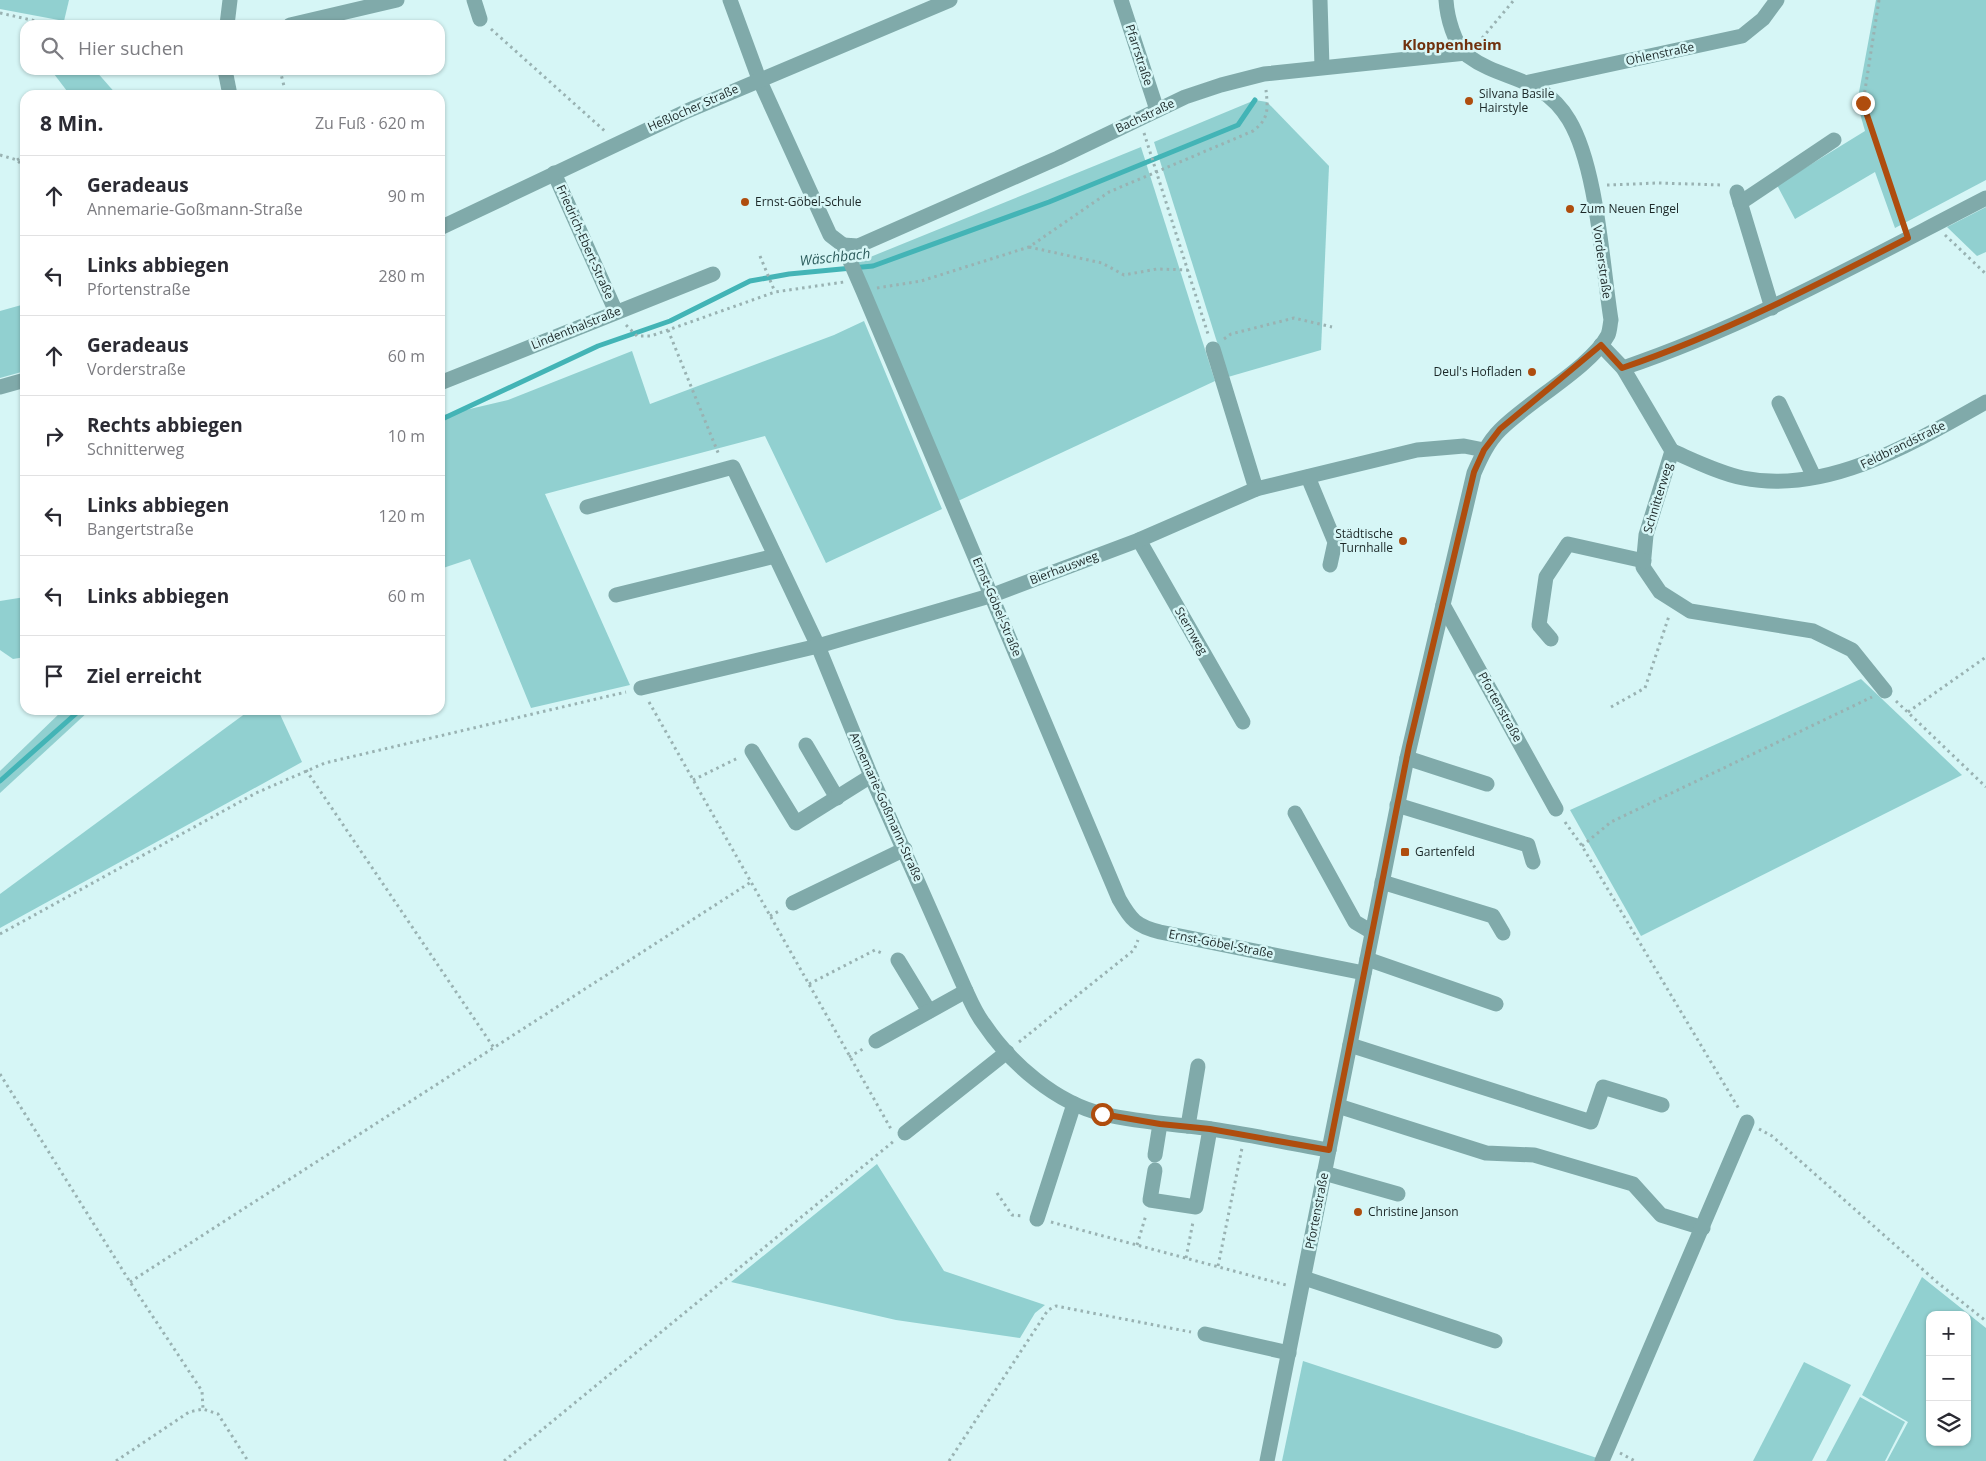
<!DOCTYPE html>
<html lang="de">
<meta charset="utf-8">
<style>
:root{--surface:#fff;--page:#f2f2f3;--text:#2b2b33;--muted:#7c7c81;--line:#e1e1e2}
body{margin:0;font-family:"Open Sans",sans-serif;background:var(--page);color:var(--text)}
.controls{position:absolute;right:15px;bottom:15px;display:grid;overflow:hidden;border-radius:10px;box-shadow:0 1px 4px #0004}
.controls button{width:45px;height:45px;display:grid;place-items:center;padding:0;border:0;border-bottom:1px solid var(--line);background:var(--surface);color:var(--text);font:25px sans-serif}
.stop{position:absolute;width:15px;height:15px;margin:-11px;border:4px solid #af4d0e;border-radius:50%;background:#fff}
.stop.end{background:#af4d0e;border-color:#fff;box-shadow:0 1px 5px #0008}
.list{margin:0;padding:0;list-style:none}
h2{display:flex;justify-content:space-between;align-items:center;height:65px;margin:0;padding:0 20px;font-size:21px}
h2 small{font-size:16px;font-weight:400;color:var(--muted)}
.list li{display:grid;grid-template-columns:32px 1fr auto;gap:15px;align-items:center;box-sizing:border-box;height:80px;padding:0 20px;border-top:1px solid var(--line)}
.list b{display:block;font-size:19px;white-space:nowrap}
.list p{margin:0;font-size:16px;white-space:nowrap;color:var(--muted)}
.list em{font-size:16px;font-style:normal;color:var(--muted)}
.icon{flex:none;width:28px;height:28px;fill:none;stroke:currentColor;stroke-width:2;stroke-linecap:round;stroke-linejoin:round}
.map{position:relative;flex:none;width:1986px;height:1461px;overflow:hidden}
.search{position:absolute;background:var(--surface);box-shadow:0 1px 4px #0004;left:20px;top:20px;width:425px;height:55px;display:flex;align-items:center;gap:12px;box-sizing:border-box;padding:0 18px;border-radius:15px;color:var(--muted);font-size:19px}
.panel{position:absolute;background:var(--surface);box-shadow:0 1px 4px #0004;left:20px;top:90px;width:425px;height:625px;border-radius:15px}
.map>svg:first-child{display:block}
.green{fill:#91d0d0;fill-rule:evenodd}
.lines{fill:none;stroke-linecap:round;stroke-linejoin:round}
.stream{stroke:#43b4b6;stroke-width:5}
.path{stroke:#99b2b2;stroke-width:3;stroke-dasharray:2.5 4;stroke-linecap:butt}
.minor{stroke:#80aaaa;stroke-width:15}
.route{stroke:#af4d0e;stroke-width:6}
.poi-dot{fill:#af4d0e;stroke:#d6f6f6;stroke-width:2}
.labels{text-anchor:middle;stroke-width:5;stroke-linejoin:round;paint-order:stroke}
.street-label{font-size:12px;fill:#1b2727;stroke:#d6f6f6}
.poi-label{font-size:12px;fill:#1b2727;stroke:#d6f6f6;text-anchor:start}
.water-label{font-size:14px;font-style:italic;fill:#2d5d5d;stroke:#d6f6f6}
.quarter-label{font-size:15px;font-weight:bold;fill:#70310d;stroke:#d6f6f6}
</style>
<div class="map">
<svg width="1986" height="1461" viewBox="0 0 1986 1461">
<rect width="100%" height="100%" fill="#d6f6f6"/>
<!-- green -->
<g class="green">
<polygon points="0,0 69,0 64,21 0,9"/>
<polygon points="1876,0 1986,0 1986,180 1895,228 1875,172 1795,219 1777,185 1865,131 1857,103"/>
<polygon points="51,70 95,70 117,95 70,95"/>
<polygon points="1255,100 1267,102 1329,166 1321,350 1228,377 1154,142"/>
<polygon points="1141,147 1215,381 958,501 858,262"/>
<polygon points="1986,207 1986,252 1977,256 1947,227"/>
<polygon points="25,304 25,371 0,378 0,311"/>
<polygon points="864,321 942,509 826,563 765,436 545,494 630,685 531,708 470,559 440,569 440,416 508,400 632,351 650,404 834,335"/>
<polygon points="25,597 25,657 13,659 0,650 0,601"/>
<polygon points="1861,679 1962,775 1641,936 1570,810"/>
<polygon points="63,710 90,710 0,793 0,771"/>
<polygon points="250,710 278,710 302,762 0,928 0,894"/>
<polygon points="877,1164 944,1271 1045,1305 1035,1313 1020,1338 896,1320 731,1282"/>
<path d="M1922,1277L1986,1328V1461H1887L1908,1422L1862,1395ZM1930,1315H1967V1442H1930Z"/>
<polygon points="1303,1361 1597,1458 1595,1461 1282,1461"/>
<polygon points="1804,1362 1851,1385 1812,1461 1753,1461"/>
<polygon points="1860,1397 1905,1422 1885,1461 1826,1461"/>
</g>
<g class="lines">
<!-- stream -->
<g class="stream">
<polyline points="440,420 598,346 670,321 750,281 789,274 873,266 1049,202 1238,125 1255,100"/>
<polyline points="0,781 80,710"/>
</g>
<!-- path -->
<g class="path">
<polyline points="1879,0 1863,103 1903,223"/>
<polyline points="0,13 54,25"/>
<polyline points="491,29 607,133"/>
<polyline points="1478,43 1514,0"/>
<polyline points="280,70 284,86"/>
<polyline points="1144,133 1208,334"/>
<polyline points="0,155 17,160 25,168"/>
<polyline points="17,160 25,155"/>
<polyline points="1607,185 1658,183 1723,185"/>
<polyline points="1945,235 1986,274"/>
<polyline points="1029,247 1102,263 1124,275 1157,269 1188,270"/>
<polyline points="760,256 775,292"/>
<path d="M877,288L921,281L1029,247L1109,192L1253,131C1269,119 1268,109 1266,90"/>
<polyline points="626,325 637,336 651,336 775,292 844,282"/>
<polyline points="668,330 719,455"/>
<polyline points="1224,339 1231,334 1294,318 1332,327"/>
<polyline points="1896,701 1986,787"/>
<polyline points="649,702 891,1129"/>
<polyline points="1611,707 1645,688 1669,616"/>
<polyline points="1908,712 1986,657"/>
<polyline points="306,770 494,1048"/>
<polyline points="693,780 738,758"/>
<polyline points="1565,822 1582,846 1739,1109"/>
<polyline points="1582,846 1611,822 1872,697"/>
<polyline points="770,916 781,910"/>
<polyline points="0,934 256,793 325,763 626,692"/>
<polyline points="809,984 875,950 884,954"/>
<polyline points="1019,1042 1134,950 1138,940"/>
<polyline points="849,1057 863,1049"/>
<polyline points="0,1074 130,1282 202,1391 203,1409"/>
<polyline points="1759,1129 1772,1136 1938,1283 1986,1321"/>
<polyline points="997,1193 1012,1215 1023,1216"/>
<polyline points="1051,1222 1286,1285"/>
<polyline points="1137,1245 1146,1215"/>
<polyline points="1186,1258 1193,1222"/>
<polyline points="1218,1266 1242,1148"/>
<polyline points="130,1282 751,882"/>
<polyline points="1620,1453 1635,1461"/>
<polyline points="116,1461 189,1412 203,1409 218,1414 248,1461"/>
<polyline points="504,1461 894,1141"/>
<polyline points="949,1461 1048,1310 1056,1306 1191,1332"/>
</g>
<!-- minor -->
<g class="minor">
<polyline points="474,0 480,19"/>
<path d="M730,0L759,79L830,235L843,245L863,291L1119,899C1131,920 1136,926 1160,932L1364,973"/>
<polyline points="1121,0 1157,110"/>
<polyline points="1320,0 1322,67"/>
<polyline points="227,25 230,0"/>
<polyline points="290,25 397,0"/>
<polyline points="225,70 230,95"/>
<polyline points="1529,82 1742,36 1763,19 1777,0"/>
<polyline points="554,173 616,312"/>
<polyline points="1737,192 1772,308"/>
<polyline points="1740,203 1834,140"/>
<polyline points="440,228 687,111 950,0"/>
<polyline points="843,245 858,246 1058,158 1185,97 1221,85 1264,74 1466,53"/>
<polyline points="1601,345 1623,368 1672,451 1646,535 1643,567 1660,592 1690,611 1813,631 1852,650 1885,691"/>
<polyline points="1213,349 1256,489"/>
<path d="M1623,368C1750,325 1867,259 1986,198"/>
<polyline points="440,383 713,274"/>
<polyline points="0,387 25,380"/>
<polyline points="1779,403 1814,477"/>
<path d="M1672,451C1695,461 1719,473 1743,478C1828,495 1915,442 1986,402"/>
<polyline points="1308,477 1335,542 1330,565"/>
<path d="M587,507L733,467L818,646L871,776L966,991C971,1002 976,1014 984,1024C1011,1064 1056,1103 1103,1114C1137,1122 1171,1124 1205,1128C1247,1134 1288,1143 1329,1150"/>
<polyline points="1139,540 1243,722"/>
<polyline points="616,595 775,556"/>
<polyline points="1443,605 1556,809"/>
<polyline points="1551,639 1539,625 1546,577 1568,544 1644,561"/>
<polyline points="641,688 818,646 993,595 1139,540 1256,489 1417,450 1464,446 1484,450"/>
<polyline points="806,745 837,798"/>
<polyline points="752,751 796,823 871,776"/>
<polyline points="1407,758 1487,784"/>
<polyline points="1397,805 1528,845 1533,862"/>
<polyline points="1295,813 1355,922 1372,932"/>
<polyline points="1382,882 1493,916 1503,933"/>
<polyline points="793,903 905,849"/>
<polyline points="1367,959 1496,1004"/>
<polyline points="898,960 929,1011"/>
<polyline points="876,1041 966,991"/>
<polyline points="1350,1045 1591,1122 1603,1087 1662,1105"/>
<polyline points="1338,1106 1486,1153 1534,1155 1633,1184 1661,1215 1703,1228"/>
<polyline points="1188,1126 1198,1066"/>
<polyline points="905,1133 1007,1052"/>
<polyline points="1155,1155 1160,1124"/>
<polyline points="1155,1170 1150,1200 1196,1207 1210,1129"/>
<polyline points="1324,1173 1398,1194"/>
<polyline points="1037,1219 1074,1104"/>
<polyline points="1304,1278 1495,1341"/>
<polyline points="1205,1334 1289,1353"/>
<path d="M1267,1461L1407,758L1474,473C1481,457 1488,442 1500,430C1527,402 1591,367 1608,335C1610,330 1610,324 1611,320C1602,263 1597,167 1569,120C1542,75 1503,82 1468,56C1454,45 1447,16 1446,0"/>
<polyline points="1602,1461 1747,1122"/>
</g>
</g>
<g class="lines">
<!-- route -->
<path class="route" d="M1102,1114L1160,1124L1210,1129L1329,1150L1409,746L1474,472L1484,450L1500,429L1601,345L1622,368C1722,334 1815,286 1908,238L1863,103"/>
</g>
<!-- markers -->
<g class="poi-dot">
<circle cx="1469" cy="101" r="5"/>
<circle cx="745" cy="202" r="5"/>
<circle cx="1570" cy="209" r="5"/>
<circle cx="1532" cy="372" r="5"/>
<circle cx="1403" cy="541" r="5"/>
<rect x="1400" y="847" width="10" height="10" rx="2.5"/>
<circle cx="1358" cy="1212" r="5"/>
</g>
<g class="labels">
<!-- street labels -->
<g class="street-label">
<text transform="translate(1660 54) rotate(-12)" y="4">Ohlenstraße</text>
<text transform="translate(1139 55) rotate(72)" y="4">Pfarrstraße</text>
<text transform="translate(693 108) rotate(-24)" y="4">Heßlocher Straße</text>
<text transform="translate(1145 116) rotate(-25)" y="4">Bachstraße</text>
<text transform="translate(585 242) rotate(66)" y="4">Friedrich-Ebert-Straße</text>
<text transform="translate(1602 262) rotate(82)" y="4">Vorderstraße</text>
<text transform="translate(576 328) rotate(-22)" y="4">Lindenthalstraße</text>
<text transform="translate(1903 445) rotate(-26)" y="4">Feldbrandstraße</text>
<text transform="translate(1658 498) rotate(-73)" y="4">Schnitterweg</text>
<text transform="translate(1064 568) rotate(-21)" y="4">Bierhausweg</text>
<text transform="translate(997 607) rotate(67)" y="4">Ernst-Göbel-Straße</text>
<text transform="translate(1191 631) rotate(60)" y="4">Sternweg</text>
<text transform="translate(1500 707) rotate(61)" y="4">Pfortenstraße</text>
<text transform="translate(886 807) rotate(66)" y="4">Annemarie-Goßmann-Straße</text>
<text transform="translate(1221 944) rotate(11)" y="4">Ernst-Göbel-Straße</text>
<text transform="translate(1317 1211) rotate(-79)" y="4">Pfortenstraße</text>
</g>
<!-- poi labels -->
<g class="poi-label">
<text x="1479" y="98">Silvana Basile<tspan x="1479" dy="14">Hairstyle</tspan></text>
<text x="755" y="206">Ernst-Göbel-Schule</text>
<text x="1580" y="213">Zum Neuen Engel</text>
<text x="1522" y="376" text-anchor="end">Deul's Hofladen</text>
<text x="1393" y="538" text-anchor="end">Städtische<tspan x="1393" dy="14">Turnhalle</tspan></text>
<text x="1415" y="856">Gartenfeld</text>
<text x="1368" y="1216">Christine Janson</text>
</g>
<!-- water labels -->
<g class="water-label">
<text transform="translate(835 257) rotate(-6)" y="5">Wäschbach</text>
</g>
<!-- quarter labels -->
<g class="quarter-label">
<text x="1452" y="50">Kloppenheim</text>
</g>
</g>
</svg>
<div class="controls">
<button>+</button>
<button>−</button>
<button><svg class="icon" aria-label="layers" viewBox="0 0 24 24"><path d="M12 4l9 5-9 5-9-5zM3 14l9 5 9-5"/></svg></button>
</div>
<div class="stop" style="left:1102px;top:1114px"></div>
<div class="stop end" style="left:1863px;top:103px"></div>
<div class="search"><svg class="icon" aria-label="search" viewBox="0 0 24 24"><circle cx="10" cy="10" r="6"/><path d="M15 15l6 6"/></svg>Hier suchen</div>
<section class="panel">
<h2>8 Min.<small>Zu Fuß · 620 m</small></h2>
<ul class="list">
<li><svg class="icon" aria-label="ahead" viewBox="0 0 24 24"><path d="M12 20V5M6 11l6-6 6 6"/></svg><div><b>Geradeaus</b><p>Annemarie-Goßmann-Straße</p></div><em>90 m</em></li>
<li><svg class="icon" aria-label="left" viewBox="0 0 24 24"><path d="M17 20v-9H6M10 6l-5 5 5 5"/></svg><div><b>Links abbiegen</b><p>Pfortenstraße</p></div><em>280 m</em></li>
<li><svg class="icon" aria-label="ahead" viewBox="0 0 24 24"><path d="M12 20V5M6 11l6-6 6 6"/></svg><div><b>Geradeaus</b><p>Vorderstraße</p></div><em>60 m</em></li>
<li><svg class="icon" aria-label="right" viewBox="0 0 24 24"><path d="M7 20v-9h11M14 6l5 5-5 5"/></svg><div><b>Rechts abbiegen</b><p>Schnitterweg</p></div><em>10 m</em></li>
<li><svg class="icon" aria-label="left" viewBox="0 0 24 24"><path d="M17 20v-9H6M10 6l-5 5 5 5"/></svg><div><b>Links abbiegen</b><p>Bangertstraße</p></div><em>120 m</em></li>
<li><svg class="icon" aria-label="left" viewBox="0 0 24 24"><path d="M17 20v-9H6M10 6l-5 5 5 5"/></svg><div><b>Links abbiegen</b></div><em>60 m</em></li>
<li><svg class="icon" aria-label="arrive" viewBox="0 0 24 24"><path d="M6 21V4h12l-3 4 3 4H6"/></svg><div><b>Ziel erreicht</b></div></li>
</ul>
</section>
</div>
